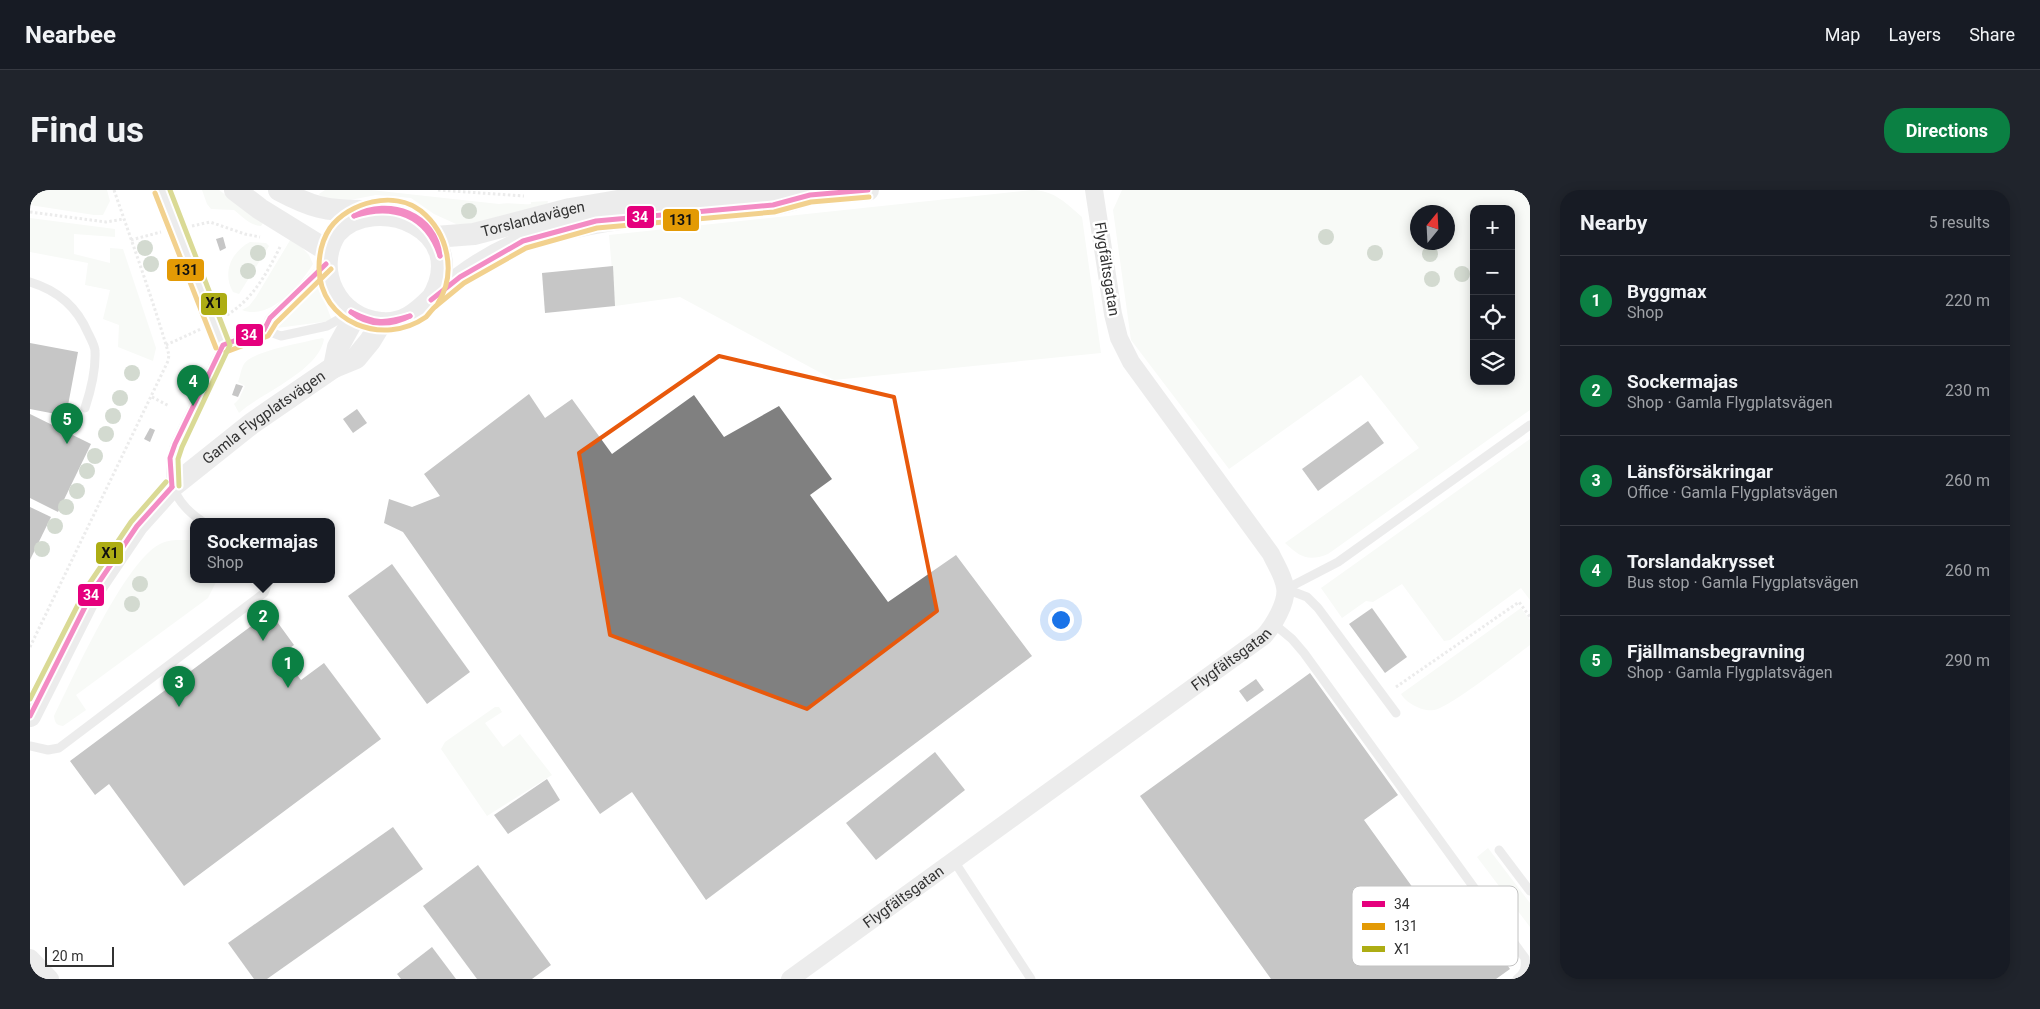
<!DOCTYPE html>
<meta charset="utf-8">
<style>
:root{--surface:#171b24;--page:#20242c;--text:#f1f3f6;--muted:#9ea1a6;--line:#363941;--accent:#0b8043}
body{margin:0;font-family:Roboto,sans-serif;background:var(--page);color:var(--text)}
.controls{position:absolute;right:15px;top:15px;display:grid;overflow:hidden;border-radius:10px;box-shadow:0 2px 12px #0003}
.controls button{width:45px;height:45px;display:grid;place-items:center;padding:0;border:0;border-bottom:1px solid var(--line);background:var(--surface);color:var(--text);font:25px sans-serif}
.compass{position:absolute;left:1380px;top:15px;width:45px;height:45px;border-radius:50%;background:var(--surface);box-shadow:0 2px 12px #0003;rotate:18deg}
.scale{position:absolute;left:15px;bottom:12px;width:69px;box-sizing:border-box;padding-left:5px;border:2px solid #323232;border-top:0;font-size:14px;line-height:18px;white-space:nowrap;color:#323232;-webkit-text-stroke:4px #fff;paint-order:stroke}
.you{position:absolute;left:1030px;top:429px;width:18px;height:18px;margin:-12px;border:4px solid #fff;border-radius:50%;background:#1a73e8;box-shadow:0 0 0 8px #1a73e833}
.badge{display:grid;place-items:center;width:32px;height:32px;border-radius:50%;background:var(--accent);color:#fff;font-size:16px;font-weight:700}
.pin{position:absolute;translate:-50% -41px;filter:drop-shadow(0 1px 2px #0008)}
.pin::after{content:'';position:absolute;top:26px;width:18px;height:15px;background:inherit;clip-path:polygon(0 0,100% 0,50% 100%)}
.popup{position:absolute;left:160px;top:328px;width:145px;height:65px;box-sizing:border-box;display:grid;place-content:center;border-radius:10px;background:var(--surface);filter:drop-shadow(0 1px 4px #0005);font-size:16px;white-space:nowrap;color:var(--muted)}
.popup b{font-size:19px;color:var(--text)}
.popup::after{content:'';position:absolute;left:50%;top:100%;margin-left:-10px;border:10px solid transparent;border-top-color:var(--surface)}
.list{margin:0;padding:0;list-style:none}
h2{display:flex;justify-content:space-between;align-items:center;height:65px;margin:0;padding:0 20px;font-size:21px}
h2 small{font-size:16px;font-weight:400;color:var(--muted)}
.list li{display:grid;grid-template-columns:32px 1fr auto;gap:15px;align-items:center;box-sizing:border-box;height:90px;padding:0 20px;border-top:1px solid var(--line)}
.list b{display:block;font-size:19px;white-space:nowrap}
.list p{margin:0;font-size:16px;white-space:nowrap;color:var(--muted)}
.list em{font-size:16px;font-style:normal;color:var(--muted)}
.icon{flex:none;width:28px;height:28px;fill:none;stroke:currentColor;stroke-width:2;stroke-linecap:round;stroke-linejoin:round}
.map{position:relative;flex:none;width:1500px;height:789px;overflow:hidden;border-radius:20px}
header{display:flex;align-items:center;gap:30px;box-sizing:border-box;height:70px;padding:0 25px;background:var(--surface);border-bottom:1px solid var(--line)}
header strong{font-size:24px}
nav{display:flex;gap:28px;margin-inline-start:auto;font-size:18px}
.intro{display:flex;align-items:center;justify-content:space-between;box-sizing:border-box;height:120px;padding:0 30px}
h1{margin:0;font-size:35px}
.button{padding:12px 22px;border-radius:20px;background:var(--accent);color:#fff;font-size:18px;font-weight:700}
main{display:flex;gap:30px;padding:0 30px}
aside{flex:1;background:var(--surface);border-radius:20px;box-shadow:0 2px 12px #0003}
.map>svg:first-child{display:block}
.green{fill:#eff3ed;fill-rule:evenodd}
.building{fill:#808080}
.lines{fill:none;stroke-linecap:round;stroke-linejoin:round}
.path{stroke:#d4d4d4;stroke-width:3;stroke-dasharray:2.5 2.5;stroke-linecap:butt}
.service{stroke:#d6d6d6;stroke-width:9}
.minor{stroke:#d6d6d6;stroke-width:18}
.tertiary{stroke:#d6d6d6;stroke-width:22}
.bus-1-casing{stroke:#fff;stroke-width:9}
.bus-2-casing{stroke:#fff;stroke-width:9}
.bus-3-casing{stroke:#fff;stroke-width:9}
.bus-1{stroke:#e5007d;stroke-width:5}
.bus-2{stroke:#e39a05;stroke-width:5}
.bus-3{stroke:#adad14;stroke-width:5}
.tree{fill:#9dad97}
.marked{fill:none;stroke:#e8590c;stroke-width:4;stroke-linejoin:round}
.labels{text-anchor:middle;stroke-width:5;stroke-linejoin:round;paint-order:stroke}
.street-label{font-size:15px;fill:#323232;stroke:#fff}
.key{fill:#fff;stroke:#c2c2c2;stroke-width:1}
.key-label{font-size:14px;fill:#323232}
.line-badge{stroke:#fff;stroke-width:2}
.badge-label{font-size:14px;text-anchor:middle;font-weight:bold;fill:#fff}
.pale-badge-label{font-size:14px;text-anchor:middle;font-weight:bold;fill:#111}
</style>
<header>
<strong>Nearbee</strong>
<nav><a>Map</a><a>Layers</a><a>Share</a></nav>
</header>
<div class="intro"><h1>Find us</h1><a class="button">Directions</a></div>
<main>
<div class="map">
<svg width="1500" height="789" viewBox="0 0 1500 789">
<rect width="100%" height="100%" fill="#fff"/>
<!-- green -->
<g class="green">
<polygon points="0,0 77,0 80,11 73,25 64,25 0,15"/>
<path d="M172,0H189L233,33L231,36C219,35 213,27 204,20L181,19L177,14Z"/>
<path d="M295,0H341L469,14C480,12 490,15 501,14V12L518,11L517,15L449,35L426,34L404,24L381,8L346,5L320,10L292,8L289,4Z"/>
<path d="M1002,0C1024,0 1037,14 1052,27L1071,163L804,190L650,107L585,116L579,45Z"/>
<path d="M1092,0H1500V220L1298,364C1278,372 1270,367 1255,353L1389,258L1331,185L1199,279L1101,150L1083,20ZM1444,19H1481V191H1444ZM1388,22H1418V52H1388Z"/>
<polygon points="0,28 85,39 85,47 44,44 44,64 80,73 80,58 93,59 126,158 123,171 88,157 89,135 73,129 80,100 55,95 58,73 0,62"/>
<path d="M262,47L279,65L283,74C270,95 240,131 212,120L219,116L226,107Z"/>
<path d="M220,52L236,53L239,56L209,104L203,102C192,83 201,62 220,52Z"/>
<polygon points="288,94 301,128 300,131 247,138 247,135 250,131"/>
<path d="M292,148L294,149C289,181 231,203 209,223L204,214L209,209L215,196L208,192C210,187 211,179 214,174C222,161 276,152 292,148Z"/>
<polygon points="1500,249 1500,410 1491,398 1420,450 1414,451 1372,394 1343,412 1336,411 1312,428 1291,398"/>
<path d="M162,350L164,351V390H187L178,408L46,505L56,520L33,536C26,535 25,533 24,526C43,488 96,368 132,353C140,349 153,350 162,350Z"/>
<path d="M1491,418L1500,430V455C1484,467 1419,518 1404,520C1393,522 1376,513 1371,504Z"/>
<polygon points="465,517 469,517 472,522 455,533 473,557 490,544 522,585 457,626 411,559 415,552"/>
<polygon points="1458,658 1500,713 1500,737 1447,667"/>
</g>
<!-- building -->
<g class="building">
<polygon points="193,47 196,58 190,61 186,49"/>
<polygon points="583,76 585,116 515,123 512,83"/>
<polygon points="0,153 48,162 36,226 0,219"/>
<polygon points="206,194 213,196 208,207 202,205"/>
<polygon points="499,204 515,228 542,209 582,264 664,205 694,247 749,216 802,289 780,305 858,412 926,365 1002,466 676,710 602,602 570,624 373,342 354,333 359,309 382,317 410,306 394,284"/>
<polygon points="327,219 337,233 323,243 313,229"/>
<polygon points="0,224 61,254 28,322 0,308"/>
<polygon points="1338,231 1354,253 1288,301 1272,279"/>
<polygon points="120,238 125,240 120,252 114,249"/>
<polygon points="0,317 21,327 0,370"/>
<polygon points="362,374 440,482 397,514 318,406"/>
<polygon points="1342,418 1377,467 1355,483 1319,434"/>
<polygon points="240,422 264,455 251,464 271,490 294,473 351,549 154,696 79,594 65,605 40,571"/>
<polygon points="1280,483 1368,605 1334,630 1427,759 1453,740 1480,779 1466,789 1241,789 1110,606"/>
<polygon points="1226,489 1234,500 1217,512 1209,501"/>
<polygon points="905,562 935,600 846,670 816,633"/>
<polygon points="517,589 530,610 478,644 464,625"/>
<polygon points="363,637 393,679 237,789 224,789 198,753"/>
<polygon points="448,675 521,775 502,789 447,789 393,716"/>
<polygon points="402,757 426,789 371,789 367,784"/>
</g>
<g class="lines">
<!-- path -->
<g class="path">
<polyline points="408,0 494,6"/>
<polyline points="0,22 76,32 94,29"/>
<polyline points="162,36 180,32 215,44 230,47"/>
<polyline points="101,50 131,42"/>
<path d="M197,125C223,109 237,83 250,57"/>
<polyline points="136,155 171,139"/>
<polyline points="122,207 139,216"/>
<path d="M0,457L138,171L139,165C123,110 103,55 84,0"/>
<polyline points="1366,497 1489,412 1500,427"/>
</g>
<!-- service -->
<g class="service">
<polyline points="132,0 193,155"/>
<path d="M0,92C27,100 47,117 58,143C61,149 65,156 65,161C66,181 61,200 55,218"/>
<polyline points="234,140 240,128 294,76"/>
<path d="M173,332C143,312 134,288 145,254L193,155L234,140L251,146L297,136L320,123"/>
<polyline points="1256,399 1308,372 1500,235"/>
<polyline points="1256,399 1277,407 1288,418 1366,523"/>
<path d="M1244,434L1262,449L1274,463L1495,768C1496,778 1495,783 1487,789"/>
<polyline points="0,556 18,560 29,558 234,403 239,390"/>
<polyline points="1469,660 1500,701"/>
<polyline points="924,671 1001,789"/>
</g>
<!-- minor -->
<g class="minor">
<polyline points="0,768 20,789"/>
<path id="s1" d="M760,789L1234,446C1243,436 1258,412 1255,397C1253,385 1246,375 1241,364L1101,172L1089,148L1083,124L1064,0"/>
</g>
<!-- tertiary -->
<g class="tertiary">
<polyline points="205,0 230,19 298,61"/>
<path d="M249,0C281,17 296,21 332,21"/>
<path id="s2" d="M405,47L444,44L540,19L606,8L704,1L780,5L838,0"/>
<path d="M401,110C445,39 345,0 306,43C282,80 307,130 351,133C373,135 387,123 401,109C410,102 420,95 429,88C448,74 470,61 492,52C501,48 512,46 522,43C577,27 635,24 692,19C709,18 726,17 742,15C755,13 767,8 780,5"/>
<polyline points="304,177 308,157 325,126"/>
<path id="s3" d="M0,526L63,401L107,336L142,297L221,234L304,177L326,168L340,151L351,133"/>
</g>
<defs>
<g id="bus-1">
<path d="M324,26C359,7 406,24 410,66"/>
<path d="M324,26C363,13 397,25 410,66"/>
<polyline points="401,110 430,87 493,51 566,31 743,15 780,5 838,0"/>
<path d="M321,122C346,134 354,134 380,126"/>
<path d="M321,122C338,136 361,136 380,126"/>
<polyline points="142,297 140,268 145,254 193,155 234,140 240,128 296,74"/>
<polyline points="0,526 63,401 107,336 142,297"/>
</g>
<g id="bus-2">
<polyline points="125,3 186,158"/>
<path d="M406,116C402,119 399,124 396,127C353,157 290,133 289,78C289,65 292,50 300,38C319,12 364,0 391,21C418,43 427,83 408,113"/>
<polyline points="406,116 434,93 496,58 567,38 744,22 781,12 839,7"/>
<polyline points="196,162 238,146 246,133 301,79"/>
</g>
<g id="bus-3">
<polyline points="140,0 200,155 152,257 148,269 149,296"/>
<polyline points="0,509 57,397 101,332 136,292"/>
</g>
</defs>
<!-- bus-1 casing -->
<use href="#bus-1" class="bus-1-casing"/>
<!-- bus-2 casing -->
<use href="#bus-2" class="bus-2-casing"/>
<!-- bus-3 casing -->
<use href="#bus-3" class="bus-3-casing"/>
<!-- bus-1 -->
<use href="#bus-1" class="bus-1"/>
<!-- bus-2 -->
<use href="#bus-2" class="bus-2"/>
<!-- bus-3 -->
<use href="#bus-3" class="bus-3"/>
</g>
<!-- trees -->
<g class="tree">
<circle cx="439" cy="21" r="8"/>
<circle cx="1296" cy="47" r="8"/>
<circle cx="115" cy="58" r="8"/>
<circle cx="228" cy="63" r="8"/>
<circle cx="1345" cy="63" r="8"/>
<circle cx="1400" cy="64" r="8"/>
<circle cx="121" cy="74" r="8"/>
<circle cx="218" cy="81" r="8"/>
<circle cx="1432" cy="84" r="8"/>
<circle cx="1402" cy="89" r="8"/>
<circle cx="102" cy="183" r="8"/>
<circle cx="90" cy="208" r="8"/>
<circle cx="83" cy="226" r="8"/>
<circle cx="76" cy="244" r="8"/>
<circle cx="65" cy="266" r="8"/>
<circle cx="57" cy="281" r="8"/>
<circle cx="47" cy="301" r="8"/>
<circle cx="36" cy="317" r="8"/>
<circle cx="25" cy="336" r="8"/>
<circle cx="12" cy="359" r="8"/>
<circle cx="110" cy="394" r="8"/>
<circle cx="102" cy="414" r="8"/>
</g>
<!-- marked area -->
<path d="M0 0H1500V789H0ZM689,166L864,207L907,421L777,519L580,445L549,263Z" fill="#fff" fill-opacity=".55" fill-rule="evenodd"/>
<path class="marked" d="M689,166L864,207L907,421L777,519L580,445L549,263Z"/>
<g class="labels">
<!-- street labels -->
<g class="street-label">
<text dy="5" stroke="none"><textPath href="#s2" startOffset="100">Torslandavägen</textPath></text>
<text transform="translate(1077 79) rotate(81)" y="5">Flygfältsgatan</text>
<text dy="5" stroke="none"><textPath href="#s3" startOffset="386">Gamla Flygplatsvägen</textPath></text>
<text dy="5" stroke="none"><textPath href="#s1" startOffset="545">Flygfältsgatan</textPath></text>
<text dy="5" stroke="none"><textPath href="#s1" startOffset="140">Flygfältsgatan</textPath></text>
</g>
</g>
<!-- legend -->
<rect x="1322" y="696" width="166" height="80" rx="8" class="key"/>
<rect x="1332" y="711" width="23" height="6" fill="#e5007d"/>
<rect x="1332" y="733" width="23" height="7" fill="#e39a05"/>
<rect x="1332" y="756" width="23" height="6" fill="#adad14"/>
<g class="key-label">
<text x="1364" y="719">34</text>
<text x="1364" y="741">131</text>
<text x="1364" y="764">X1</text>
</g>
<g class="line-badge">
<rect x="596" y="15" width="29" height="24" rx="5" fill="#e5007d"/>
<rect x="632" y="18" width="38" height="24" rx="5" fill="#e39a05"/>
<rect x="136" y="68" width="39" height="24" rx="5" fill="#e39a05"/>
<rect x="170" y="102" width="28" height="24" rx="5" fill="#adad14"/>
<rect x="205" y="133" width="29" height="24" rx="5" fill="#e5007d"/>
<rect x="65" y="351" width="29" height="24" rx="5" fill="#adad14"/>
<rect x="47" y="393" width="28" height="24" rx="5" fill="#e5007d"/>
</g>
<g class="badge-label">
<text x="610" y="32">34</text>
<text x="219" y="150">34</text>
<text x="61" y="410">34</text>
</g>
<g class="pale-badge-label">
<text x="651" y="35">131</text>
<text x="156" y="85">131</text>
<text x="184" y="118">X1</text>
<text x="80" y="368">X1</text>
</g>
</svg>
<div class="controls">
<button>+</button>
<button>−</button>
<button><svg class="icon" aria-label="locate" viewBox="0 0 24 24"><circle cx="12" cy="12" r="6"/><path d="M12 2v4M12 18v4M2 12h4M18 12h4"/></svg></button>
<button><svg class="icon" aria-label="layers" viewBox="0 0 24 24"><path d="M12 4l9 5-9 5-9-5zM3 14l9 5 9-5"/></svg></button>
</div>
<svg class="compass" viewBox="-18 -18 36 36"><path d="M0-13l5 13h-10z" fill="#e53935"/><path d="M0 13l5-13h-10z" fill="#9ea1a6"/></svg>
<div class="scale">20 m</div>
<div class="you"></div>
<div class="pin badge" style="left:258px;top:498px">1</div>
<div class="pin badge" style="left:233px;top:451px">2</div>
<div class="popup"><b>Sockermajas</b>Shop</div>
<div class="pin badge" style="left:149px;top:517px">3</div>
<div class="pin badge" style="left:163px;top:216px">4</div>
<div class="pin badge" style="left:37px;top:254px">5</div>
</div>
<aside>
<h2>Nearby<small>5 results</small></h2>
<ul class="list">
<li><span class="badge">1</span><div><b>Byggmax</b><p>Shop</p></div><em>220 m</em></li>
<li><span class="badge">2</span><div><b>Sockermajas</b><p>Shop · Gamla Flygplatsvägen</p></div><em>230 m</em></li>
<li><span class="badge">3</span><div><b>Länsförsäkringar</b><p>Office · Gamla Flygplatsvägen</p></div><em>260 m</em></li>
<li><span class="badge">4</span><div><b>Torslandakrysset</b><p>Bus stop · Gamla Flygplatsvägen</p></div><em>260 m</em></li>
<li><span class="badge">5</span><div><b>Fjällmansbegravning</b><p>Shop · Gamla Flygplatsvägen</p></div><em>290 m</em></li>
</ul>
</aside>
</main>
